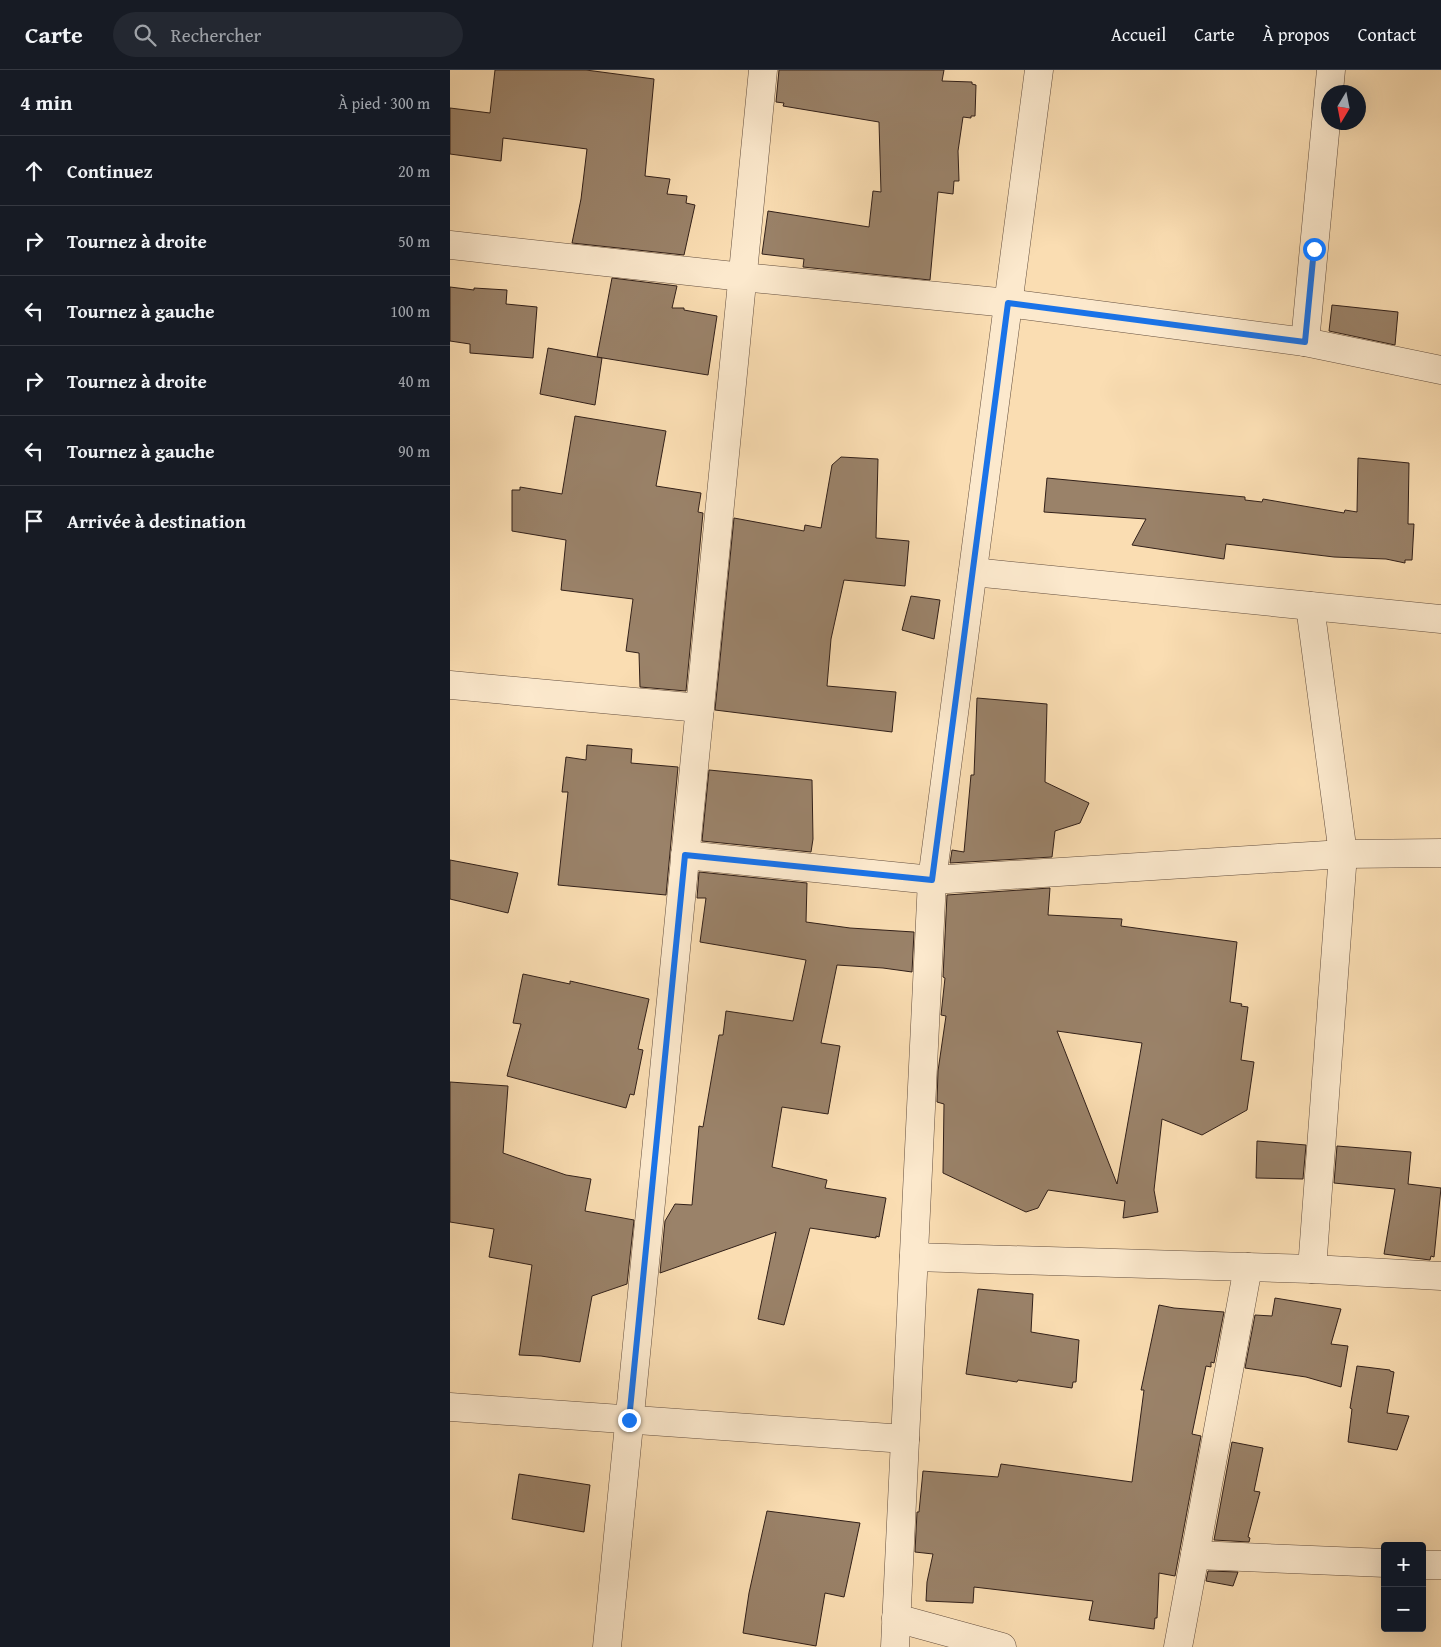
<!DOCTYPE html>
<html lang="fr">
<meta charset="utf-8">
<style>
:root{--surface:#171b24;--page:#242831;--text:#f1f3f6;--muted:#9ea1a6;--line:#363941}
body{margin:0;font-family:"Gentium Book Plus",serif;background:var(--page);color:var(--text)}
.controls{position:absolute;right:15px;bottom:15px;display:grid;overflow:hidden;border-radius:5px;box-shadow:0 5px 20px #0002}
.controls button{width:45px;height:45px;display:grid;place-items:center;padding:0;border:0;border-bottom:1px solid var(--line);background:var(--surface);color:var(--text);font:25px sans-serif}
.compass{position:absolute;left:871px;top:15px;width:45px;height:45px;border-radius:50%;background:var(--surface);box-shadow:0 5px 20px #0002;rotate:190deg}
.stop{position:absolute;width:15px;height:15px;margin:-11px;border:4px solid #1a73e8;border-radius:50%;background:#fff}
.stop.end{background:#1a73e8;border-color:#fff;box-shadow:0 1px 5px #0008}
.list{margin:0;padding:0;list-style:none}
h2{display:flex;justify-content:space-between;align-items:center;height:65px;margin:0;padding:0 20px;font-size:21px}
h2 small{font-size:16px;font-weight:400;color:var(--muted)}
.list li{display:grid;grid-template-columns:32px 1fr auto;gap:15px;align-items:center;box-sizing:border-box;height:70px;padding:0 20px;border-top:1px solid var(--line)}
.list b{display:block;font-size:19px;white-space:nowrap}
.list em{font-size:16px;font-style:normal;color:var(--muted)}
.icon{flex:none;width:28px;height:28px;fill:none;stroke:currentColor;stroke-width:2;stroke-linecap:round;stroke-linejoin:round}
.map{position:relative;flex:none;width:991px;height:1577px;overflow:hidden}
header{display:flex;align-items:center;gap:30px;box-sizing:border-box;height:70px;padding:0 25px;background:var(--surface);border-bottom:1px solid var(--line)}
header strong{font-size:24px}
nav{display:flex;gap:28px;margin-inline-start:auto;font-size:18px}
.search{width:350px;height:45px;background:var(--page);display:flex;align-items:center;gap:12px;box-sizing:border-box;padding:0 18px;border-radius:28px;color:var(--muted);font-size:19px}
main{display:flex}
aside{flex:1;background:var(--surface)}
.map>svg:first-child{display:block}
.building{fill:#9a8269;stroke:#322019;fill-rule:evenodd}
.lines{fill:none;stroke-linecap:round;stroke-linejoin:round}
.street-casing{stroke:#644f3f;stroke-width:29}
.street{stroke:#fce9cd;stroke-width:28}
.route{stroke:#1a73e8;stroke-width:6}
</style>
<header>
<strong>Carte</strong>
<div class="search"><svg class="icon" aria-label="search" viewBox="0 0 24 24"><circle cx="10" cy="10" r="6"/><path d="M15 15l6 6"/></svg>Rechercher</div>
<nav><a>Accueil</a><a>Carte</a><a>À propos</a><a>Contact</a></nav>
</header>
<main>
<aside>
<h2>4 min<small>À pied · 300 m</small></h2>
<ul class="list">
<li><svg class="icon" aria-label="ahead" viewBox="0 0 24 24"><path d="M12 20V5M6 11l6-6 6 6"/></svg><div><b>Continuez</b></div><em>20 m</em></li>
<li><svg class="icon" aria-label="right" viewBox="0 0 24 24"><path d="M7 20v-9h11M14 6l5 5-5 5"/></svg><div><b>Tournez à droite</b></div><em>50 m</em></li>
<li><svg class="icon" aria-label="left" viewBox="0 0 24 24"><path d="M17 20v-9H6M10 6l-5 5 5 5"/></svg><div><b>Tournez à gauche</b></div><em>100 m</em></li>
<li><svg class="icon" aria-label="right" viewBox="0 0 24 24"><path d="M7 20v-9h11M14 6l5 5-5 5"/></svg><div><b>Tournez à droite</b></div><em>40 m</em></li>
<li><svg class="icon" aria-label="left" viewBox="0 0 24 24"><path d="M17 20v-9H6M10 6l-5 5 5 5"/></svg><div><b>Tournez à gauche</b></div><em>90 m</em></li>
<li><svg class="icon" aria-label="arrive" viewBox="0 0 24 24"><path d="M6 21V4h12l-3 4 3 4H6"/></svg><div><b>Arrivée à destination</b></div></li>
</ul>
</aside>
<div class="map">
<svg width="991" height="1577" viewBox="0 0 991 1577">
<rect width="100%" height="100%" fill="#faddb2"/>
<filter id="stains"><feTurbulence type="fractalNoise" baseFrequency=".004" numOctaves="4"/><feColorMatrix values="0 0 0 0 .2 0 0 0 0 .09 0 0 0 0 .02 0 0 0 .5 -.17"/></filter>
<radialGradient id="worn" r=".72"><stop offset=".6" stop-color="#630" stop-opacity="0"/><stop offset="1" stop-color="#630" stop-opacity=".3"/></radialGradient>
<!-- building -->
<g class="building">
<polygon points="45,0 136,0 204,9 195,106 220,109 217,124 237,126 236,133 245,135 234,185 122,173 131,129 137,79 53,68 51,91 0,84 0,38 40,43"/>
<polygon points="329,0 494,0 492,11 522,12 522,14 526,15 525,46 521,46 521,48 513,47 508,81 509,111 504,111 503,124 488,122 480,210 353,197 354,189 312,184 318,141 419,157 423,121 431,122 429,52 333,36 334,33 326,32"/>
<polygon points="162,208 227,216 222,238 234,238 234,240 267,246 258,305 147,287"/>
<polygon points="0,217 24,220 24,218 57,220 56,234 87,237 83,288 20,283 20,274 0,271"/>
<polygon points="882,235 948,242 945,275 879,261"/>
<polygon points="98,278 152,288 145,335 90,324"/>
<polygon points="125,346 216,361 206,416 251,423 248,442 253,443 236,621 190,617 189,583 176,581 183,529 111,520 116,470 62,461 62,420 70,420 70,417 112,424"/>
<polygon points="391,387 428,389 426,468 459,471 455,516 394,510 381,569 377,616 446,622 442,662 265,640 284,448 354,461 355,455 371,458 382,395"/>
<polygon points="908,388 959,393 958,454 964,454 962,490 955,490 955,493 936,489 884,487 776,474 774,489 682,475 696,449 594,442 597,408 795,427 795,430 812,432 813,429 894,443 895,440 907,442"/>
<polygon points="461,526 490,530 484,569 452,560"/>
<polygon points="527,628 597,634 595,712 639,733 630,753 605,761 602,787 500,793 502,780 514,782 521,705 524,705"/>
<polygon points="137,675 182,679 181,693 228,697 216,825 108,815 118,722 112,722 116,687 136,690"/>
<polygon points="259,700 362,710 363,769 361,782 252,771"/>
<polygon points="0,790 68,803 58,843 0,829"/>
<polygon points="249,802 357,813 356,852 400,858 464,862 462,902 433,898 387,895 371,973 390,976 378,1044 332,1037 322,1097 377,1110 375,1118 436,1128 429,1167 426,1166 426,1168 360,1158 334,1255 308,1249 326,1162 210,1203 215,1151 225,1134 242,1135 249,1056 253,1057 269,965 273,965 276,941 343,951 356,890 250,872 256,828 247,828"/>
<path d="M600,818L598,845L672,849L671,856L787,872L780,932L792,934L791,936L798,937L791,990L804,992L797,1040L752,1065L712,1049L704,1120L708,1142L673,1148L675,1131L598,1120L588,1138L576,1142L493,1103L494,1034L487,1032L488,1001L496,946L491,945L495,908L493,907L497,825ZM607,961L692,973L667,1114Z"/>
<polygon points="73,904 120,914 120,911 199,929 188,979 193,980 184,1025 180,1024 176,1038 57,1006 71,954 63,953"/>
<polygon points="0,1012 58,1016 53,1083 116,1105 141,1109 135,1141 184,1150 177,1214 142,1226 130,1292 91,1286 69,1285 82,1195 39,1187 44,1159 0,1152"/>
<polygon points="807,1071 856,1075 853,1109 806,1108"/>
<polygon points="887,1076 961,1082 958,1114 991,1118 984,1187 981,1186 980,1190 934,1184 945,1119 884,1113"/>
<polygon points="528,1219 583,1224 581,1262 629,1270 626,1312 623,1312 622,1318 568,1310 567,1312 516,1304"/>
<polygon points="825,1228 891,1239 881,1274 898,1276 891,1317 856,1307 795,1298 805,1245 822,1246"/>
<polygon points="709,1235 724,1238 774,1242 764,1293 761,1292 761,1297 756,1296 742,1364 751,1366 725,1506 709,1503 707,1548 705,1548 704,1559 639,1550 643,1531 524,1517 523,1533 476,1531 477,1512 483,1484 465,1482 467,1442 469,1442 473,1401 548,1407 551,1394 682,1412 694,1320 691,1320"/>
<polygon points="907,1296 940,1300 940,1301 944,1302 937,1343 959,1346 947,1380 898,1372 902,1339 900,1338"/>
<polygon points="782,1372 813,1378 804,1421 810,1422 798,1467 800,1468 799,1472 764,1470"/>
<polygon points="69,1404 140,1415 134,1462 62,1449"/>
<polygon points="317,1441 410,1453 394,1527 375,1523 366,1576 293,1563 299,1523"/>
<polygon points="758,1501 788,1502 783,1516 756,1511"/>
</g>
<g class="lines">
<defs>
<g id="street">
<polyline points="0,175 293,207 558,233 855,272 991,300"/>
<polyline points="855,272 881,0"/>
<polyline points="523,502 991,549"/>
<polyline points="860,536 893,784 862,1199"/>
<polyline points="0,615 250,638"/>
<polyline points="235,785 482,810 893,784 991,783"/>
<polyline points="464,1187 862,1199 991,1206"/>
<polyline points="0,1337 455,1369"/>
<polyline points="745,1485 935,1493"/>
<polyline points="972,1495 991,1495"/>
<polyline points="446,1548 552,1577"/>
<polyline points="157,1577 313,0"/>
<polyline points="445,1577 482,810 589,0"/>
<polyline points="728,1577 798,1197"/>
</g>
</defs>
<!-- street casing -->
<use href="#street" class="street-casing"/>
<!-- street -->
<use href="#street" class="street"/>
</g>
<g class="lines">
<!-- route -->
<polyline class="route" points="179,1350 235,785 482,810 558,233 855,272 864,179"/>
</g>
<rect width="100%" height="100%" filter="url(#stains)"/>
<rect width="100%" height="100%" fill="url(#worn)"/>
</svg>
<div class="controls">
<button>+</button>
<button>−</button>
</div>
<svg class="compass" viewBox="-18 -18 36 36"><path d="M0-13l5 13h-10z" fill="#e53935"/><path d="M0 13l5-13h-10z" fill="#9ea1a6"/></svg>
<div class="stop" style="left:864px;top:179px"></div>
<div class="stop end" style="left:179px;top:1350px"></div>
</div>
</main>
